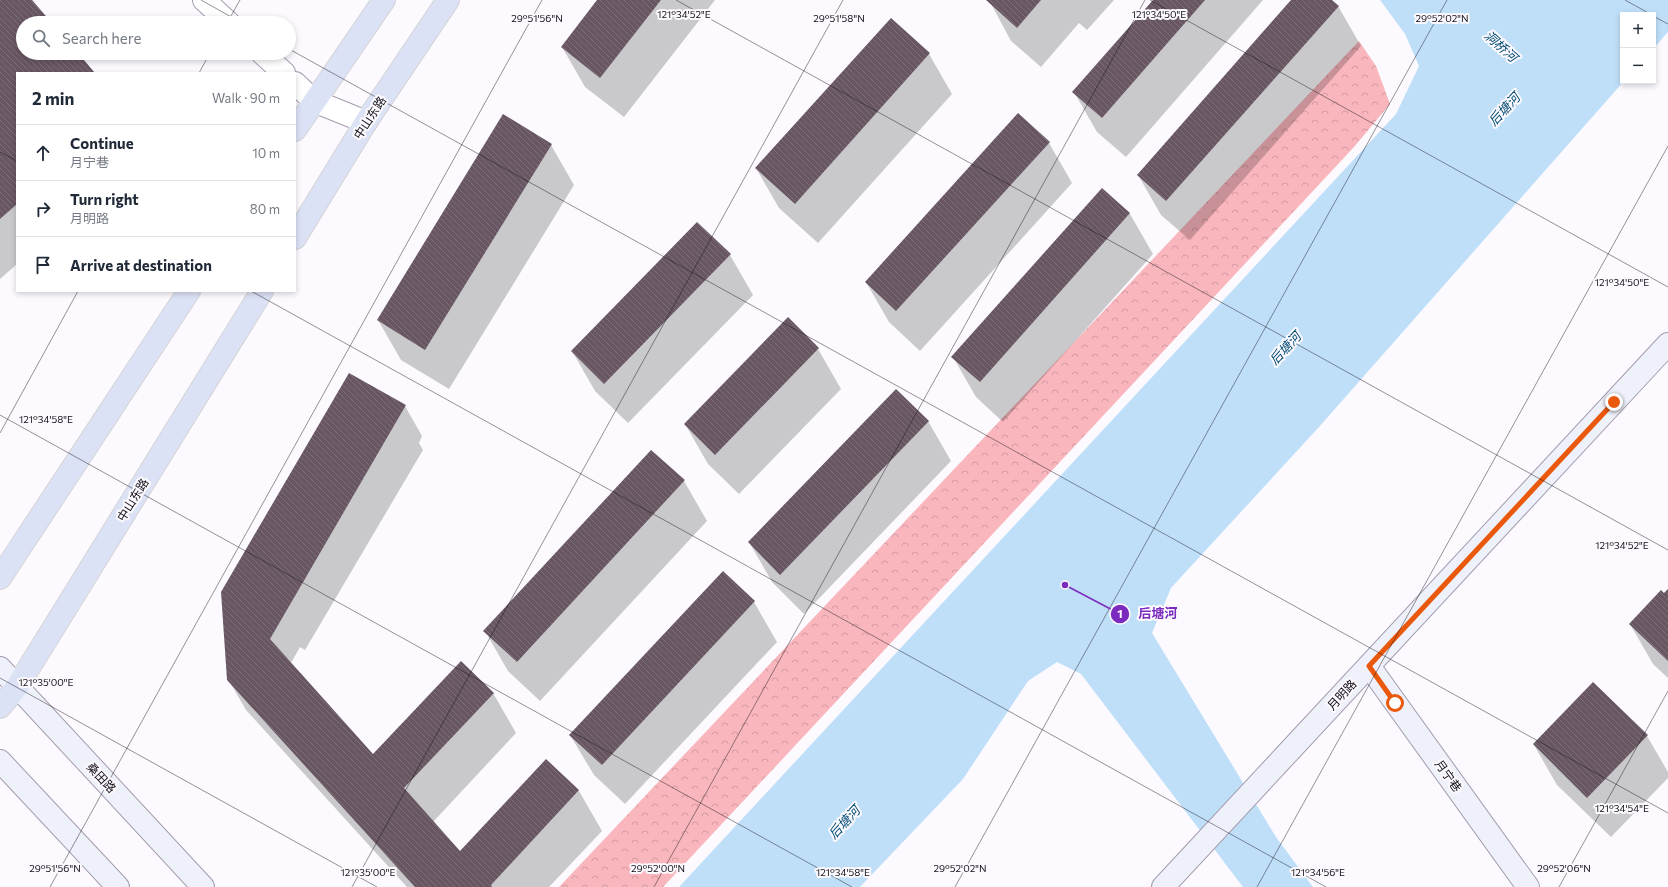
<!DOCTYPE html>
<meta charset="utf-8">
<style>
:root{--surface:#fff;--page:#f2f2f3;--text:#1f2937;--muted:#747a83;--line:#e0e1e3}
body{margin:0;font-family:Commissioner,"Noto Sans SC",sans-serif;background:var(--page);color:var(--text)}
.controls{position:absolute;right:12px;top:12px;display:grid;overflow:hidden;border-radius:0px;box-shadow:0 2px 6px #0003}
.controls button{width:36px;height:36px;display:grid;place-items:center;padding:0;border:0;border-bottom:1px solid var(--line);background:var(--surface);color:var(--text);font:20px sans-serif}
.stop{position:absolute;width:12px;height:12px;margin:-9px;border:3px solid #ea580c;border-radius:50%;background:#fff}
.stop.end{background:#ea580c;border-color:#fff;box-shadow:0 1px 4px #0008}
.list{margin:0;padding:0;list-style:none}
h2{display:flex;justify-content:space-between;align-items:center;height:52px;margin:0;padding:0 16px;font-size:17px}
h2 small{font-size:13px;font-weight:400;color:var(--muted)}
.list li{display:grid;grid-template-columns:26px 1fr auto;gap:12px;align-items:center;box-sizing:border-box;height:56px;padding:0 16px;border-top:1px solid var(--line)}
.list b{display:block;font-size:15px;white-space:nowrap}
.list p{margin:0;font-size:13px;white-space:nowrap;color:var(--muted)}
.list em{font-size:13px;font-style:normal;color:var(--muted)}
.icon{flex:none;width:22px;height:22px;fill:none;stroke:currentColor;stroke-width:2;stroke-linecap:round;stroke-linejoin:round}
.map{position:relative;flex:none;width:1668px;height:887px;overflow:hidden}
.search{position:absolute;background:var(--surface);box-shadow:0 2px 6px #0003;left:16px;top:16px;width:280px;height:44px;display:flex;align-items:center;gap:10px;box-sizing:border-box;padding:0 14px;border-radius:22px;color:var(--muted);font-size:15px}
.panel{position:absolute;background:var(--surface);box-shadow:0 2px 6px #0003;left:16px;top:72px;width:280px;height:220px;border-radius:0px}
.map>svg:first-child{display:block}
.forest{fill:url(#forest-crowns)}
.water{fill:#bfdff9}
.shadow{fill:#0003}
.building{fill:url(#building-back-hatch)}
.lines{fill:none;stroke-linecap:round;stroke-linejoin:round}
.street-casing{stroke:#a49cae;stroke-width:24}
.secondary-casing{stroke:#a49cae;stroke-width:24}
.primary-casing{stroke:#d5d4d5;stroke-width:24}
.street{stroke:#fff;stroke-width:22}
.secondary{stroke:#eef0fa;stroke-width:22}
.primary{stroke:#dce2f6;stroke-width:22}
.route{stroke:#ea580c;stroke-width:5}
.ticks{fill:none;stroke:#141118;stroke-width:1;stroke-opacity:0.45}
.labels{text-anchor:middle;stroke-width:4;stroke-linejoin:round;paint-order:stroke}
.street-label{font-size:12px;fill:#141118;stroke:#fcfafe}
.water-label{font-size:13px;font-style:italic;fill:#024b73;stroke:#fcfafe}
.ticks-label{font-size:10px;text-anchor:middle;fill:#141118;stroke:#fcfafe;stroke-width:4;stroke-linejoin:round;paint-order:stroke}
.leader{fill:none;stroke:#7b2cbf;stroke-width:1.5}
.callout-dot{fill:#7b2cbf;stroke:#fcfafe;stroke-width:1.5}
.mark-label{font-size:12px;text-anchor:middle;font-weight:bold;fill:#fff}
.callout-label{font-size:13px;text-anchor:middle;font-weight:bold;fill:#7b2cbf;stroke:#fcfafe;stroke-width:4;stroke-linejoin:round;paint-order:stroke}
</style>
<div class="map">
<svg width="1668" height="887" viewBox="0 0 1668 887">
<defs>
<pattern id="forest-crowns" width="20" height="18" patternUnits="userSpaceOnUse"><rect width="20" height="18" fill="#f9b6bd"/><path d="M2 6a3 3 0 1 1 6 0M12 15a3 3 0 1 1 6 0" fill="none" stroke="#d59ba2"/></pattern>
<pattern id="building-back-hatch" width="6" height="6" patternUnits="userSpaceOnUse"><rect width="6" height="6" fill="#685662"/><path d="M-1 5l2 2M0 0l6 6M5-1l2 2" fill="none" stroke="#7c6e78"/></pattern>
</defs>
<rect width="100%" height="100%" fill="#fcfafe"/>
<!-- forest -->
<polygon class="forest" points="1359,41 1376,66 1390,104 1354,147 663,887 559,887"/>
<!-- water -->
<polygon class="water" points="1380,0 1668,0 1668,32 1653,49 1653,15 1623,15 1623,81 1624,81 1319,427 1171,588 1152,633 1276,837 1313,887 1243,887 1081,674 1057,662 1028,681 963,779 860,887 679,887 1396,114 1419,66 1405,34"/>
<!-- shadow -->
<g class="shadow">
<polygon points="0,0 30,0 50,23 23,23 23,53 76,53 94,73 17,73 17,264 0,279"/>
<polygon points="598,0 715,0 624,117 585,87 562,47"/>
<polygon points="989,0 1114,0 1087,30 1079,23 1041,67 1011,41"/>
<polygon points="1154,0 1263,0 1126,157 1097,132 1074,92"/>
<polygon points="1293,0 1331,0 1338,6 1361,46 1190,240 1161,215 1138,175"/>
<polygon points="891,19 929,54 952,94 818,243 779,208 756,168"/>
<polygon points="1049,143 1072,183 920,351 889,322 866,282"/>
<polygon points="551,145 574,185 449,389 401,360 378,320"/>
<polygon points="1102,189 1130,214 1153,254 1003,422 976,397 953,357"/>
<polygon points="730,255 753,295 628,423 595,391 572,351"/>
<polygon points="818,349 841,389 739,494 708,464 685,424"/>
<polygon points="405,406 422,436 419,443 423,450 305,650 300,647 291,663 373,755 493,693 516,733 433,822 460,852 546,760 579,791 602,831 549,887 407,887 246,710 228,679"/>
<polygon points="928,421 951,461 804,614 772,582 749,542"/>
<polygon points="684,481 707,521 540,701 508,671 485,631"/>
<polygon points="723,572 754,602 777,642 625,804 594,775 570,735"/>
<polygon points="1668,590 1668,678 1653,664 1630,624"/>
<polygon points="1593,684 1647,736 1668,772 1668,778 1611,837 1557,785 1534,745"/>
</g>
<!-- building -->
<g class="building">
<polygon points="0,0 32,0 52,23 23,23 23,53 78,53 95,73 17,73 17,204 0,219"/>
<polygon points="597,0 661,0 600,78 561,47"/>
<polygon points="986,0 1041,0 1017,28"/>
<polygon points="1153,0 1205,0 1102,118 1072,92"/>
<polygon points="1291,0 1332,0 1339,6 1166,201 1137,175"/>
<polygon points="891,18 930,53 795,204 755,168"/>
<polygon points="1018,113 1050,142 896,311 865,282"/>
<polygon points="503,114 552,144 425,350 377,320"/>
<polygon points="1102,188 1130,213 980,382 951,357"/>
<polygon points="697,222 731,254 604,384 571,351"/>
<polygon points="788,317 819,348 715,455 684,424"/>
<polygon points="349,373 406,405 270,639 373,754 461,661 494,693 404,788 460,851 546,759 579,790 491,885 492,887 415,887 227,680 221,592"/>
<polygon points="896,389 929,421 780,575 748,542"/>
<polygon points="651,450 685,480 517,662 483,631"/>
<polygon points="723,571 755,601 602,765 569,735"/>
<polygon points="1668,589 1668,661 1629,624 1661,590 1664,593"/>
<polygon points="1593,682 1648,735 1587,798 1533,744"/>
</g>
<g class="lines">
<defs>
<g id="street">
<polyline points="204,0 229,23"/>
<polyline points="262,53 284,73"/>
<polyline points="295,83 314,101 366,122"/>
</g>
<g id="secondary">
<polyline points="1369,666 1528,887"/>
<polyline points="0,668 203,887"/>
<polyline points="0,761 118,887"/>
<polyline points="1163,887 1668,344"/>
</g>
<g id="primary">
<polyline points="295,130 384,0"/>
<polyline points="295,238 366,122 448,0"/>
<polyline points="0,578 189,291"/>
<polyline points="0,707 17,687 262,291"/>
</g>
</defs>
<!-- street casing -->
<use href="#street" class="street-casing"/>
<!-- secondary casing -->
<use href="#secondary" class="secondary-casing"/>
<!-- primary casing -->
<use href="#primary" class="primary-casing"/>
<!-- street -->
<use href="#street" class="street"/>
<!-- secondary -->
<use href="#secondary" class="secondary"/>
<!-- primary -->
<use href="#primary" class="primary"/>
</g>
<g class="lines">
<!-- route -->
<polyline class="route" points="1395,703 1369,666 1614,402"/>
</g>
<!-- ticks -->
<path class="ticks" d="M201,0L242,23M676,0L1668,550M1150,0L1668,287M1625,0L1652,15M1653,16L1668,24M227,23L240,0M289,49L1668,813M199,73L210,53M0,152L17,161M251,291L1326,887M0,415L852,887M0,433L78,291M0,678L377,887M50,887L542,0M352,887L843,0M654,887L1145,0M955,887L1447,0M1257,887L1668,146M1559,887L1668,691"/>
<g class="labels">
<!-- street labels -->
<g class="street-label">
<text transform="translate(370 118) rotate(-57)" y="4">中山东路</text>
<text transform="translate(133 500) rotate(-58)" y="4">中山东路</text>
<text transform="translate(1342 695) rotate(-47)" y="4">月明路</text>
<text transform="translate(1448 776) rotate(54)" y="4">月宁巷</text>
<text transform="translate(101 778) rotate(47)" y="4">桑田路</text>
</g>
<!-- water labels -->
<g class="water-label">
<text transform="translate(1501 46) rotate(42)" y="5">洞桥河</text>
<text transform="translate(1504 109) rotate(-47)" y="5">后塘河</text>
<text transform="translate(1285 348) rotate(-47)" y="5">后塘河</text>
<text transform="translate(844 822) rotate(-47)" y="5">后塘河</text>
</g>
</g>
<g class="ticks-label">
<text x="684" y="18">121°34'52"E</text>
<text x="1159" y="18">121°34'50"E</text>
<text x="537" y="22">29°51'56"N</text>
<text x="839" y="22">29°51'58"N</text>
<text x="1442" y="22">29°52'02"N</text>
<text x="1622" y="286">121°34'50"E</text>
<text x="46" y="423">121°34'58"E</text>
<text x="1622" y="549">121°34'52"E</text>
<text x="46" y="686">121°35'00"E</text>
<text x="1622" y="812">121°34'54"E</text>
<text x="55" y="872">29°51'56"N</text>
<text x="658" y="872">29°52'00"N</text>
<text x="960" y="872">29°52'02"N</text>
<text x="1564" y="872">29°52'06"N</text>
<text x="368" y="876">121°35'00"E</text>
<text x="843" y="876">121°34'58"E</text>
<text x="1318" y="876">121°34'56"E</text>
</g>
<!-- callouts -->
<path class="leader" d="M1065 585L1120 614"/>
<g class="callout-dot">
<circle cx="1065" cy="585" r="4"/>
<circle cx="1120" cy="614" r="10"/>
</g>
<g class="mark-label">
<text x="1120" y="618">1</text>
</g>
<g class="callout-label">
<text x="1158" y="618">后塘河</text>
</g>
</svg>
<div class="controls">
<button>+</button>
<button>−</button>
</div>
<div class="stop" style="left:1395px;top:703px"></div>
<div class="stop end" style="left:1614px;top:402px"></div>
<div class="search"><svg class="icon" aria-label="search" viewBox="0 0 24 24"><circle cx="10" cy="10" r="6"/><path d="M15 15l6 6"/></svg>Search here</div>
<section class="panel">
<h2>2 min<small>Walk · 90 m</small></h2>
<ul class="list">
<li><svg class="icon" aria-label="ahead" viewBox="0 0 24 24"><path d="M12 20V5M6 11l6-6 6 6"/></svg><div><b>Continue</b><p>月宁巷</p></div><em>10 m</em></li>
<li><svg class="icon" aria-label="right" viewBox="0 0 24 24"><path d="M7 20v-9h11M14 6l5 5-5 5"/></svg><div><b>Turn right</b><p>月明路</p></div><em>80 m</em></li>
<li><svg class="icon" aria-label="arrive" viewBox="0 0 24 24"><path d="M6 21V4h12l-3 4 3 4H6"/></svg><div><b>Arrive at destination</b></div></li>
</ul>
</section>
</div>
